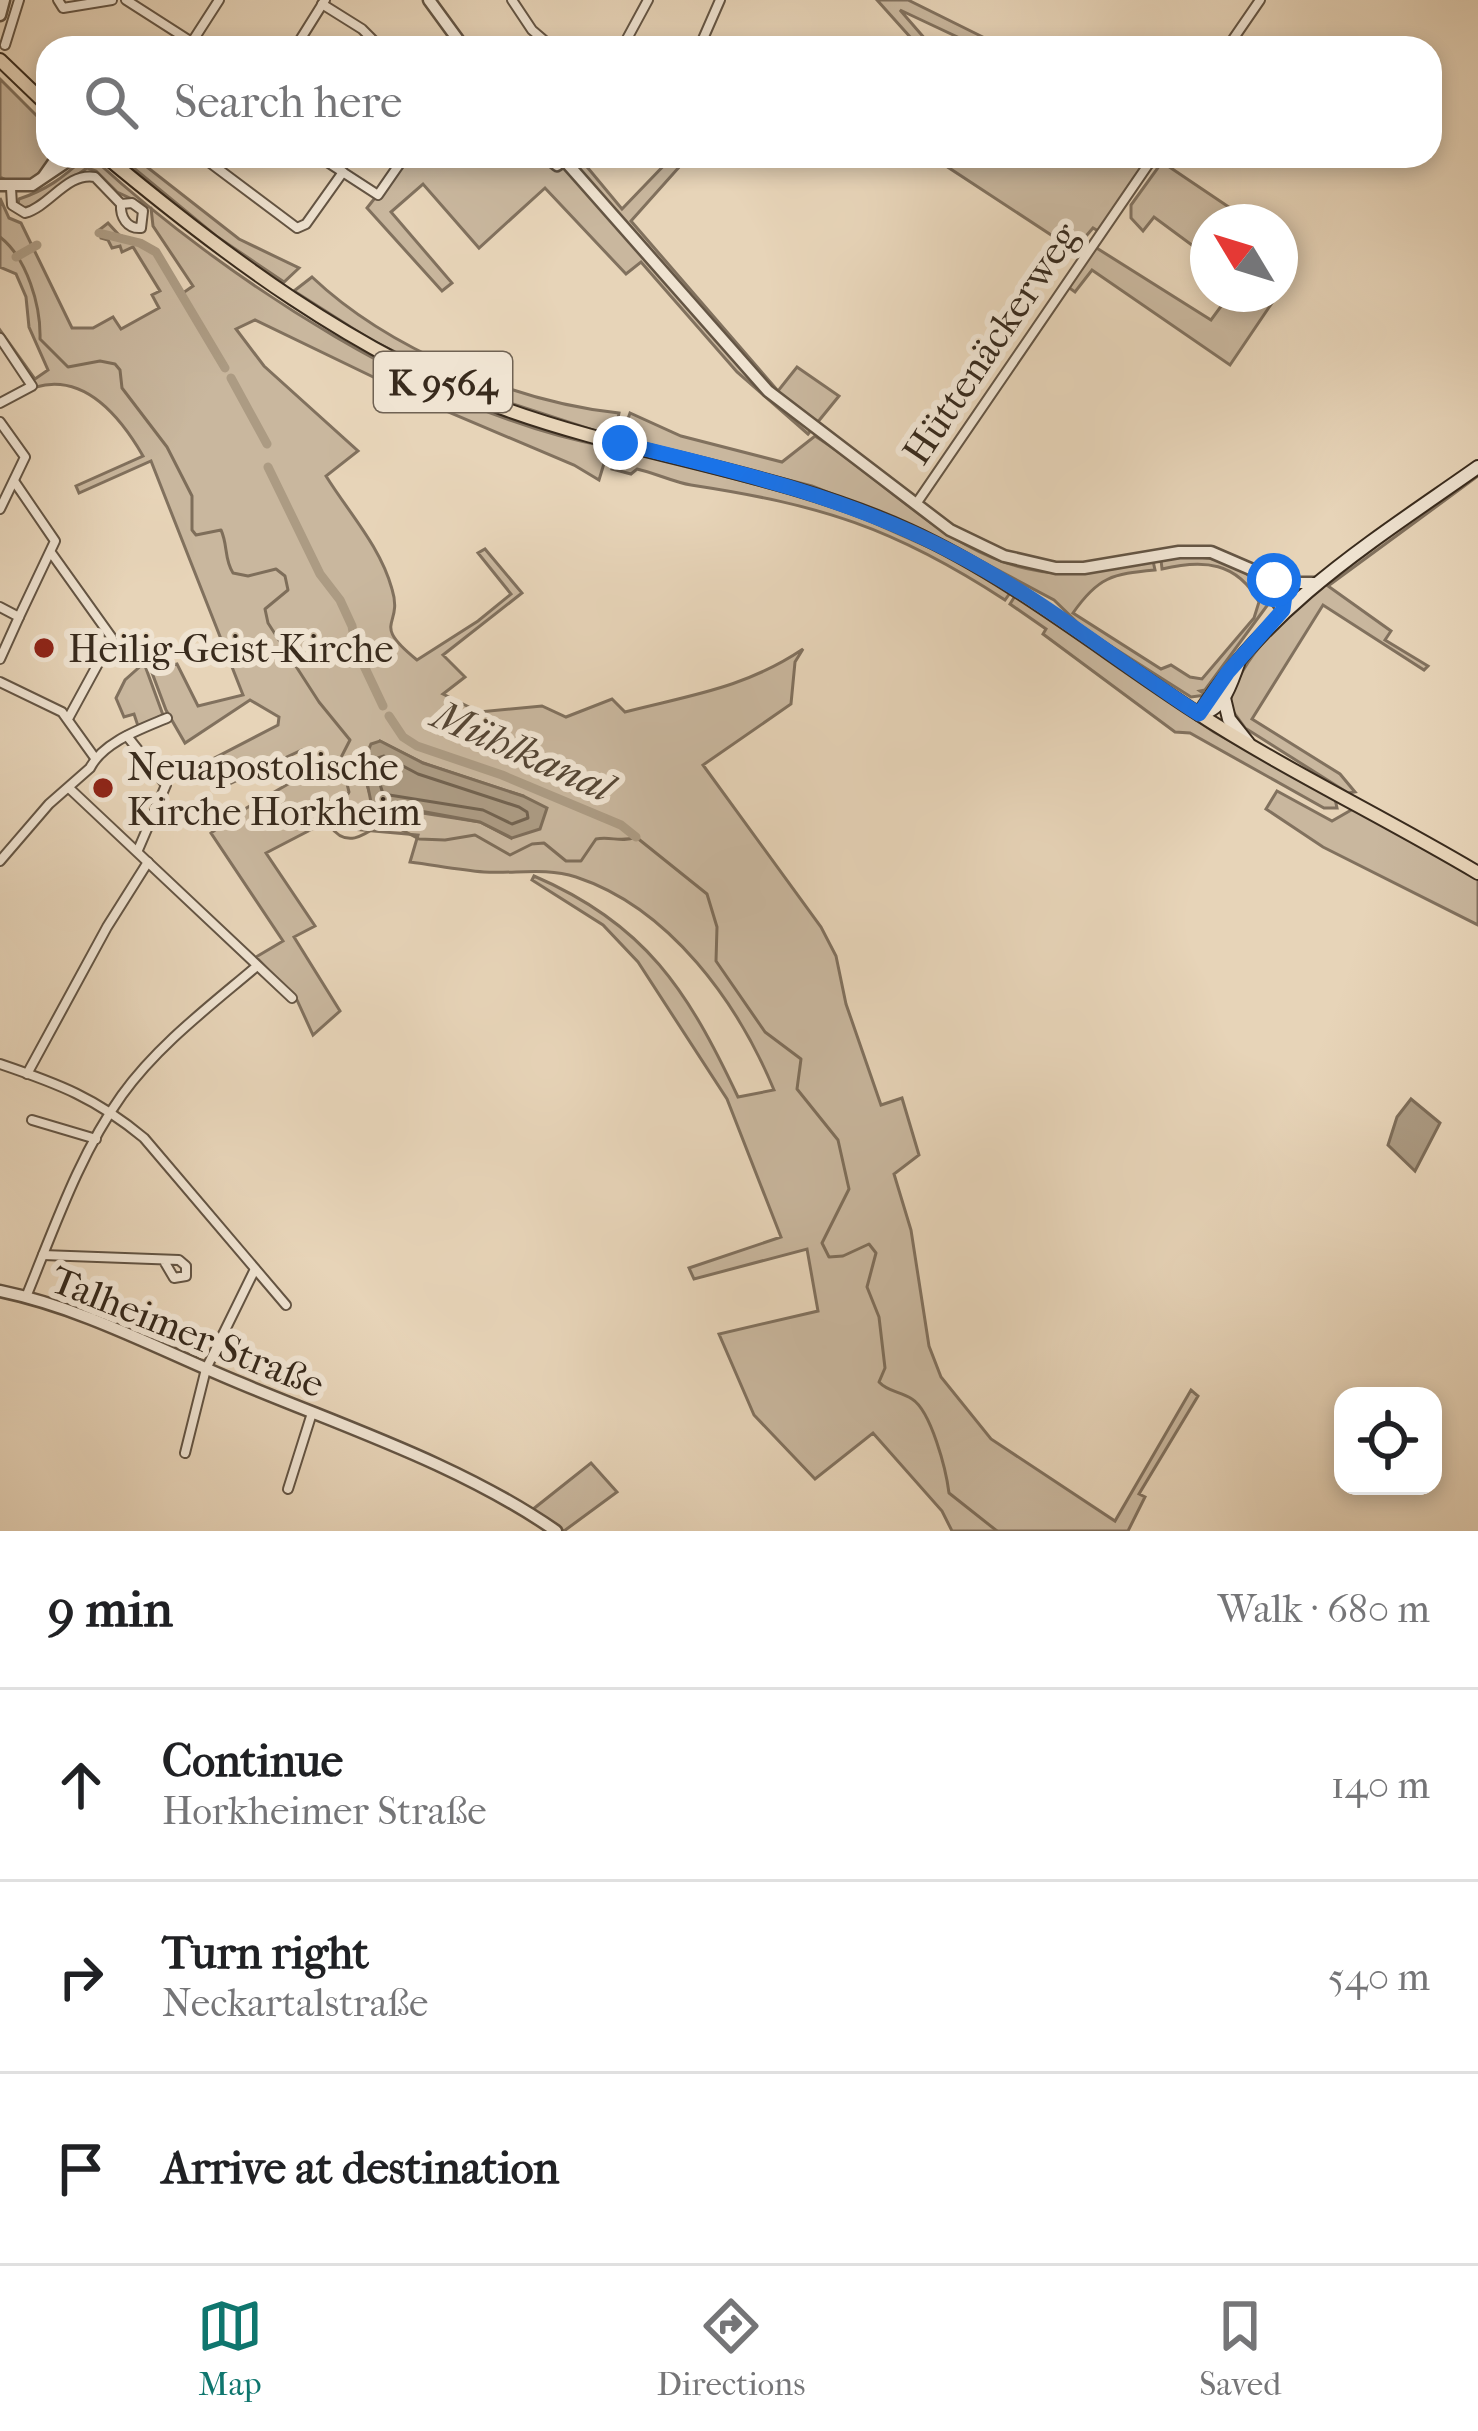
<!DOCTYPE html>
<meta charset="utf-8">
<style>
:root{--surface:#fff;--page:#f2f2f2;--text:#202124;--muted:#757577;--line:#e0e0e0;--accent:#0f766e}
body{margin:0;font-family:"IM FELL French Canon",serif;background:var(--page);color:var(--text)}
.controls{position:absolute;right:36px;bottom:36px;display:grid;overflow:hidden;border-radius:24px;box-shadow:0 6px 18px #0003}
.controls button{width:108px;height:108px;display:grid;place-items:center;padding:0;border:0;border-bottom:3px solid var(--line);background:var(--surface);color:var(--text);font:60px sans-serif}
.compass{position:absolute;left:1190px;top:204px;width:108px;height:108px;border-radius:50%;background:var(--surface);box-shadow:0 6px 18px #0003;rotate:308deg}
.stop{position:absolute;width:36px;height:36px;margin:-27px;border:9px solid #1a73e8;border-radius:50%;background:#fff}
.stop.end{background:#1a73e8;border-color:#fff;box-shadow:0 3px 12px #0008}
.list{margin:0;padding:0;list-style:none}
h2{display:flex;justify-content:space-between;align-items:center;height:156px;margin:0;padding:0 48px;font-size:51px}
h2 small{font-size:39px;font-weight:400;color:var(--muted)}
.list li{display:grid;grid-template-columns:78px 1fr auto;gap:36px;align-items:center;box-sizing:border-box;height:192px;padding:0 48px;border-top:3px solid var(--line)}
.list b{display:block;font-size:45px;white-space:nowrap}
.list p{margin:0;font-size:39px;white-space:nowrap;color:var(--muted)}
.list em{font-size:39px;font-style:normal;color:var(--muted)}
.icon{flex:none;width:66px;height:66px;fill:none;stroke:currentColor;stroke-width:2;stroke-linecap:round;stroke-linejoin:round}
.map{position:relative;flex:none;width:1478px;height:1531px;overflow:hidden}
.search{position:absolute;background:var(--surface);box-shadow:0 6px 18px #0003;left:36px;right:36px;top:36px;height:132px;display:flex;align-items:center;gap:30px;box-sizing:border-box;padding:0 42px;border-radius:36px;color:var(--muted);font-size:45px}
.sheet{height:732px;background:var(--surface)}
nav{display:flex;justify-content:space-around;align-items:center;box-sizing:border-box;height:168px;border-top:3px solid var(--line);background:var(--surface);font-size:33px;color:var(--muted)}
nav a{display:grid;justify-items:center;gap:6px}
nav .on{color:var(--accent)}
.map>svg:first-child{display:block}
.green{fill:#c9b79e;stroke:#81715e;stroke-width:3;fill-rule:evenodd}
.water{fill:#ac9b83;stroke:#7e6e5a;stroke-width:3}
.lines{fill:none;stroke-linecap:round;stroke-linejoin:round}
.shore{stroke:#726350;stroke-width:3}
.stream{stroke:#7e6e5a;stroke-width:3}
.canal{stroke:#ac9b83;stroke-width:9}
.minor-casing{stroke:#645544;stroke-width:12}
.tertiary-casing{stroke:#645544;stroke-width:15}
.secondary-casing{stroke:#392b1d;stroke-width:16}
.primary-casing{stroke:#392b1d;stroke-width:16}
.minor{stroke:#efe3d1;stroke-width:8}
.tertiary{stroke:#efe3d1;stroke-width:10}
.secondary{stroke:#efe3d1;stroke-width:12}
.primary{stroke:#e7d4b8;stroke-width:12}
.route{stroke:#1a73e8;stroke-width:15}
.poi-dot{fill:#8f2418;stroke:#efe3d1;stroke-width:4.5}
.labels{text-anchor:middle;stroke-width:12;stroke-linejoin:round;paint-order:stroke}
.shield{fill:#efe3d1;stroke:#706253;stroke-width:3}
.shield-label{font-size:36px;font-weight:bold;fill:#392b1d}
.street-label{font-size:39px;fill:#392b1d;stroke:#efe3d1}
.poi-label{font-size:39px;fill:#392b1d;stroke:#efe3d1;text-anchor:start}
.water-label{font-size:42px;font-style:italic;fill:#564736;stroke:#efe3d1}
</style>
<div class="map">
<svg width="1478" height="1531" viewBox="0 0 1478 1531">
<rect width="100%" height="100%" fill="#e7d4b8"/>
<filter id="stains"><feTurbulence type="fractalNoise" baseFrequency=".00167" numOctaves="4"/><feColorMatrix values="0 0 0 0 .2 0 0 0 0 .09 0 0 0 0 .02 0 0 0 .5 -.17"/></filter>
<radialGradient id="worn" r=".72"><stop offset=".6" stop-color="#630" stop-opacity="0"/><stop offset="1" stop-color="#630" stop-opacity=".3"/></radialGradient>
<!-- green -->
<g class="green">
<polygon points="877,0 908,0 1005,48 981,48 900,10 933,48 920,48"/>
<polygon points="0,79 48,127 48,156 52,156 36,178 15,184 0,177"/>
<polygon points="119,156 133,156 239,239 299,268 284,282 216,236"/>
<polygon points="408,156 578,156 622,209 673,156 689,156 631,221 778,391 797,367 839,396 808,434 737,372 641,262 626,274 545,188 479,248 423,184 391,212 452,283 442,291 367,208"/>
<polygon points="940,156 1150,156 1100,232 1093,228 1074,250 937,160"/>
<path d="M84,158L96,161C225,279 434,416 609,447L599,480L574,465L427,403L255,320L236,329L264,366L358,451L326,476C349,513 380,546 392,589C404,628 369,621 417,660L478,621L511,594L478,553L485,549L522,593L443,655L465,677L443,694L479,712L542,706L566,717L612,699L625,712C691,695 745,688 803,649L795,662L791,704L703,765L821,927L836,956L846,1004L881,1105L902,1098L919,1155L894,1174L911,1230L929,1346L941,1377L991,1439L1115,1521L1191,1390L1198,1396L1139,1494L1145,1497L1128,1531H952L942,1511L873,1433L815,1479L754,1415L719,1334L818,1311L807,1249L694,1279L689,1268L781,1237L727,1099L638,962L603,925L532,880L534,876C646,924 688,991 738,1097L774,1090C738,1003 670,908 576,877C545,867 515,874 484,872C459,870 434,865 410,862L418,835L318,826L266,853L315,926L294,937L340,1011L313,1035L297,1000L256,957L283,941L211,833L243,810L314,769L302,750L223,787L203,764L278,725L279,717L250,700L185,743L166,710L151,670L177,664L198,706L243,695L151,461L79,493L76,486L143,456C121,418 85,373 36,387L0,333V330L35,379L48,370L29,327L26,297L16,274L0,267V198L9,218L21,223L72,328H93L113,317L121,329L159,308L152,295L160,291L133,247L122,252L120,246L112,248L108,240L101,238L99,230L108,223L119,235L156,251L183,293L193,286L153,226L151,208L117,192L96,171L87,168L34,206L22,208L18,204L19,199C46,190 63,178 84,158ZM380,741L423,763L523,796L511,838L480,822L378,806C358,783 368,765 380,741Z"/>
<polygon points="1162,162 1251,222 1208,222 1208,257 1154,217 1143,231 1131,218 1131,205"/>
<polygon points="1095,247 1211,320 1230,294 1278,294 1230,365 1092,270 1075,292 1068,287"/>
<path d="M312,277C388,349 515,402 619,413L615,432L623,433L630,413L681,436L782,462L815,436C893,485 962,571 1062,573C1091,573 1124,565 1153,561L1155,570C1112,574 1098,577 1073,613L1161,669L1171,665L1190,677L1202,679L1254,618L1259,602C1237,562 1204,559 1162,569L1161,560C1206,552 1248,558 1269,603L1205,690L1200,691L1206,695L1191,697L1084,629L1054,600L923,530L812,486L599,432L479,393L371,340L294,291Z"/>
<path d="M619,448L836,506L948,556L1010,593L1005,600C893,527 821,505 691,485C673,482 655,473 637,469L631,474L612,469Z"/>
<path d="M1478,472V476L1328,586L1391,631L1385,640L1428,666L1424,670L1323,605L1252,719L1340,774L1355,792L1348,793L1245,728L1229,706C1244,621 1409,521 1478,472Z"/>
<polygon points="1015,596 1214,732 1335,799 1337,808 1324,808 1190,733 1175,732 1043,634 1046,629 1010,604"/>
<polygon points="144,663 163,715 138,726 134,714 124,717 116,698 125,680"/>
<polygon points="1277,791 1332,821 1353,809 1478,879 1478,925 1323,847 1266,809"/>
<polygon points="591,1463 617,1492 564,1531 532,1510"/>
</g>
<!-- water -->
<g class="water">
<polygon points="380,741 423,763 523,796 547,808 540,829 512,838 480,822 371,802 363,763 371,744"/>
<polygon points="1411,1099 1440,1123 1415,1171 1388,1145 1397,1117"/>
</g>
<g class="lines">
<!-- shore -->
<polygon class="shore" points="384,756 418,774 519,807 527,812 528,818 512,824 483,810 383,794 376,771 378,758"/>
<!-- stream -->
<path class="stream" d="M0,237C27,258 41,306 40,339L68,367L100,361L115,364L120,370L122,388L167,447L192,496V530L196,535L221,530C228,545 224,559 233,573L248,576L276,569L285,576L288,590L265,609L268,623L319,702L350,740L333,773L347,784L349,792L330,826C347,850 366,834 385,821L419,839L445,840L475,835L510,855L532,844L544,843L566,861H581L596,839C611,836 621,843 636,837L707,894L717,927L716,961L765,1032L801,1059L797,1089L838,1140L849,1189L822,1243L829,1257L843,1256L869,1244L876,1253L867,1287L879,1317L885,1368L879,1382C888,1392 900,1391 912,1399C931,1411 946,1469 949,1493L997,1531"/>
<!-- canal -->
<g class="canal">
<polyline points="99,233 140,243 156,252 225,368"/>
<polyline points="16,257 37,245"/>
<polyline points="231,378 267,444"/>
<polyline points="268,467 320,574 340,600 352,626 356,649 383,706"/>
<polyline points="389,716 403,737 417,746 502,775 621,825 636,837"/>
</g>
<defs>
<g id="minor">
<polyline points="58,0 63,8 112,0"/>
<polyline points="126,0 201,48"/>
<polyline points="512,0 532,30 553,48"/>
<polyline points="322,4 362,29 381,48"/>
<polyline points="192,42 219,0"/>
<polyline points="5,45 19,0"/>
<polyline points="295,48 325,0"/>
<polyline points="622,48 648,0"/>
<polyline points="699,48 720,0"/>
<polyline points="1227,48 1260,0"/>
<polyline points="201,156 297,228 306,224 343,172"/>
<polyline points="318,156 378,195 405,156"/>
<path d="M11,188L12,205L25,213C50,206 67,172 95,177L121,204L132,203L143,211L141,228C127,229 120,217 121,204"/>
<polyline points="0,338 32,386 0,403"/>
<polyline points="0,422 25,457 0,509"/>
<polyline points="14,481 55,541 19,617"/>
<polyline points="916,504 1154,156"/>
<polyline points="52,554 112,638 69,717"/>
<polyline points="0,607 19,617 0,659"/>
<polyline points="0,682 62,712 95,758"/>
<polyline points="127,736 166,785 138,850"/>
<polyline points="69,788 292,998"/>
<path d="M0,861L49,804L90,768C103,742 141,729 167,718"/>
<path d="M0,1064C59,1084 96,1098 144,1138L286,1305"/>
<polyline points="27,1074 107,927 148,862"/>
<polyline points="32,1120 96,1139"/>
<polyline points="43,1255 179,1260 186,1266 186,1276 174,1278 164,1261"/>
<path d="M26,1297C54,1229 79,1155 122,1095C158,1045 210,1006 257,966"/>
<polyline points="185,1453 206,1369 255,1269"/>
<polyline points="288,1489 312,1413"/>
</g>
<g id="tertiary">
<polyline points="429,0 464,48"/>
<polyline points="0,15 4,0"/>
<polyline points="546,156 557,165 570,156"/>
<polyline points="566,162 768,391 950,530 1004,556 1056,568 1084,568 1179,552 1211,552 1269,577 1285,595 1283,610"/>
<polyline points="44,176 58,156"/>
<polyline points="0,185 32,185 75,156"/>
<polyline points="1256,572 1283,610"/>
<polyline points="1277,583 1315,583"/>
<path d="M0,1291C83,1308 162,1351 240,1383C345,1427 461,1465 556,1531"/>
</g>
<g id="secondary">
<polyline points="1224,698 1229,719 1248,743"/>
<path d="M1199,714C1269,604 1373,541 1478,467"/>
<path d="M1199,714C1224,710 1230,685 1238,664"/>
</g>
<g id="primary">
<polyline points="0,60 48,106"/>
<path d="M105,156C225,256 354,353 502,408C636,457 780,471 910,531C1012,578 1100,650 1194,711C1285,770 1384,817 1478,873"/>
</g>
</defs>
<!-- minor casing -->
<use href="#minor" class="minor-casing"/>
<!-- tertiary casing -->
<use href="#tertiary" class="tertiary-casing"/>
<!-- secondary casing -->
<use href="#secondary" class="secondary-casing"/>
<!-- primary casing -->
<use href="#primary" class="primary-casing"/>
<!-- minor -->
<use href="#minor" class="minor"/>
<!-- tertiary -->
<use href="#tertiary" class="tertiary"/>
<!-- secondary -->
<use href="#secondary" class="secondary"/>
<!-- primary -->
<use href="#primary" class="primary"/>
</g>
<g class="lines">
<!-- route -->
<path class="route" d="M620,443C735,471 847,497 952,552C1040,597 1117,661 1199,714L1228,672L1283,610L1285,595L1274,580"/>
</g>
<!-- markers -->
<g class="poi-dot">
<circle cx="44" cy="648" r="12"/>
<circle cx="103" cy="788" r="12"/>
</g>
<g class="labels">
<!-- shield labels -->
<rect class="shield" x="374" y="352" width="138" height="60" rx="9"/>
<g class="shield-label">
<text x="443" y="395">K 9564</text>
</g>
<!-- street labels -->
<g class="street-label">
<text transform="translate(990 343) rotate(-56)" y="14">Hüttenäckerweg</text>
<text transform="translate(188 1331) rotate(22)" y="14">Talheimer Straße</text>
</g>
<!-- poi labels -->
<g class="poi-label">
<text x="68" y="662">Heilig-Geist-Kirche</text>
<text x="127" y="780">Neuapostolische<tspan x="127" dy="45">Kirche Horkheim</tspan></text>
</g>
<!-- water labels -->
<g class="water-label">
<text transform="translate(523 750) rotate(24)" y="15">Mühlkanal</text>
</g>
</g>
<rect width="100%" height="100%" filter="url(#stains)"/>
<rect width="100%" height="100%" fill="url(#worn)"/>
</svg>
<div class="controls">
<button><svg class="icon" aria-label="locate" viewBox="0 0 24 24"><circle cx="12" cy="12" r="6"/><path d="M12 2v4M12 18v4M2 12h4M18 12h4"/></svg></button>
</div>
<svg class="compass" viewBox="-18 -18 36 36"><path d="M0-13l5 13h-10z" fill="#e53935"/><path d="M0 13l5-13h-10z" fill="#757577"/></svg>
<div class="stop" style="left:1274px;top:580px"></div>
<div class="stop end" style="left:620px;top:443px"></div>
<div class="search"><svg class="icon" aria-label="search" viewBox="0 0 24 24"><circle cx="10" cy="10" r="6"/><path d="M15 15l6 6"/></svg>Search here</div>
</div>
<section class="sheet">
<h2>9 min<small>Walk · 680 m</small></h2>
<ul class="list">
<li><svg class="icon" aria-label="ahead" viewBox="0 0 24 24"><path d="M12 20V5M6 11l6-6 6 6"/></svg><div><b>Continue</b><p>Horkheimer Straße</p></div><em>140 m</em></li>
<li><svg class="icon" aria-label="right" viewBox="0 0 24 24"><path d="M7 20v-9h11M14 6l5 5-5 5"/></svg><div><b>Turn right</b><p>Neckartalstraße</p></div><em>540 m</em></li>
<li><svg class="icon" aria-label="arrive" viewBox="0 0 24 24"><path d="M6 21V4h12l-3 4 3 4H6"/></svg><div><b>Arrive at destination</b></div></li>
</ul>
</section>
<nav>
<a class="on"><svg class="icon" aria-label="map" viewBox="0 0 24 24"><path d="M3 6l6-2 6 2 6-2v14l-6 2-6-2-6 2zM9 4v14M15 6v14"/></svg>Map</a>
<a><svg class="icon" aria-label="directions" viewBox="0 0 24 24"><path d="M12 3l9 9-9 9-9-9zM9 14v-3h6M13 9l2 2-2 2"/></svg>Directions</a>
<a><svg class="icon" aria-label="saved" viewBox="0 0 24 24"><path d="M7 4h10v16l-5-4-5 4z"/></svg>Saved</a>
</nav>
